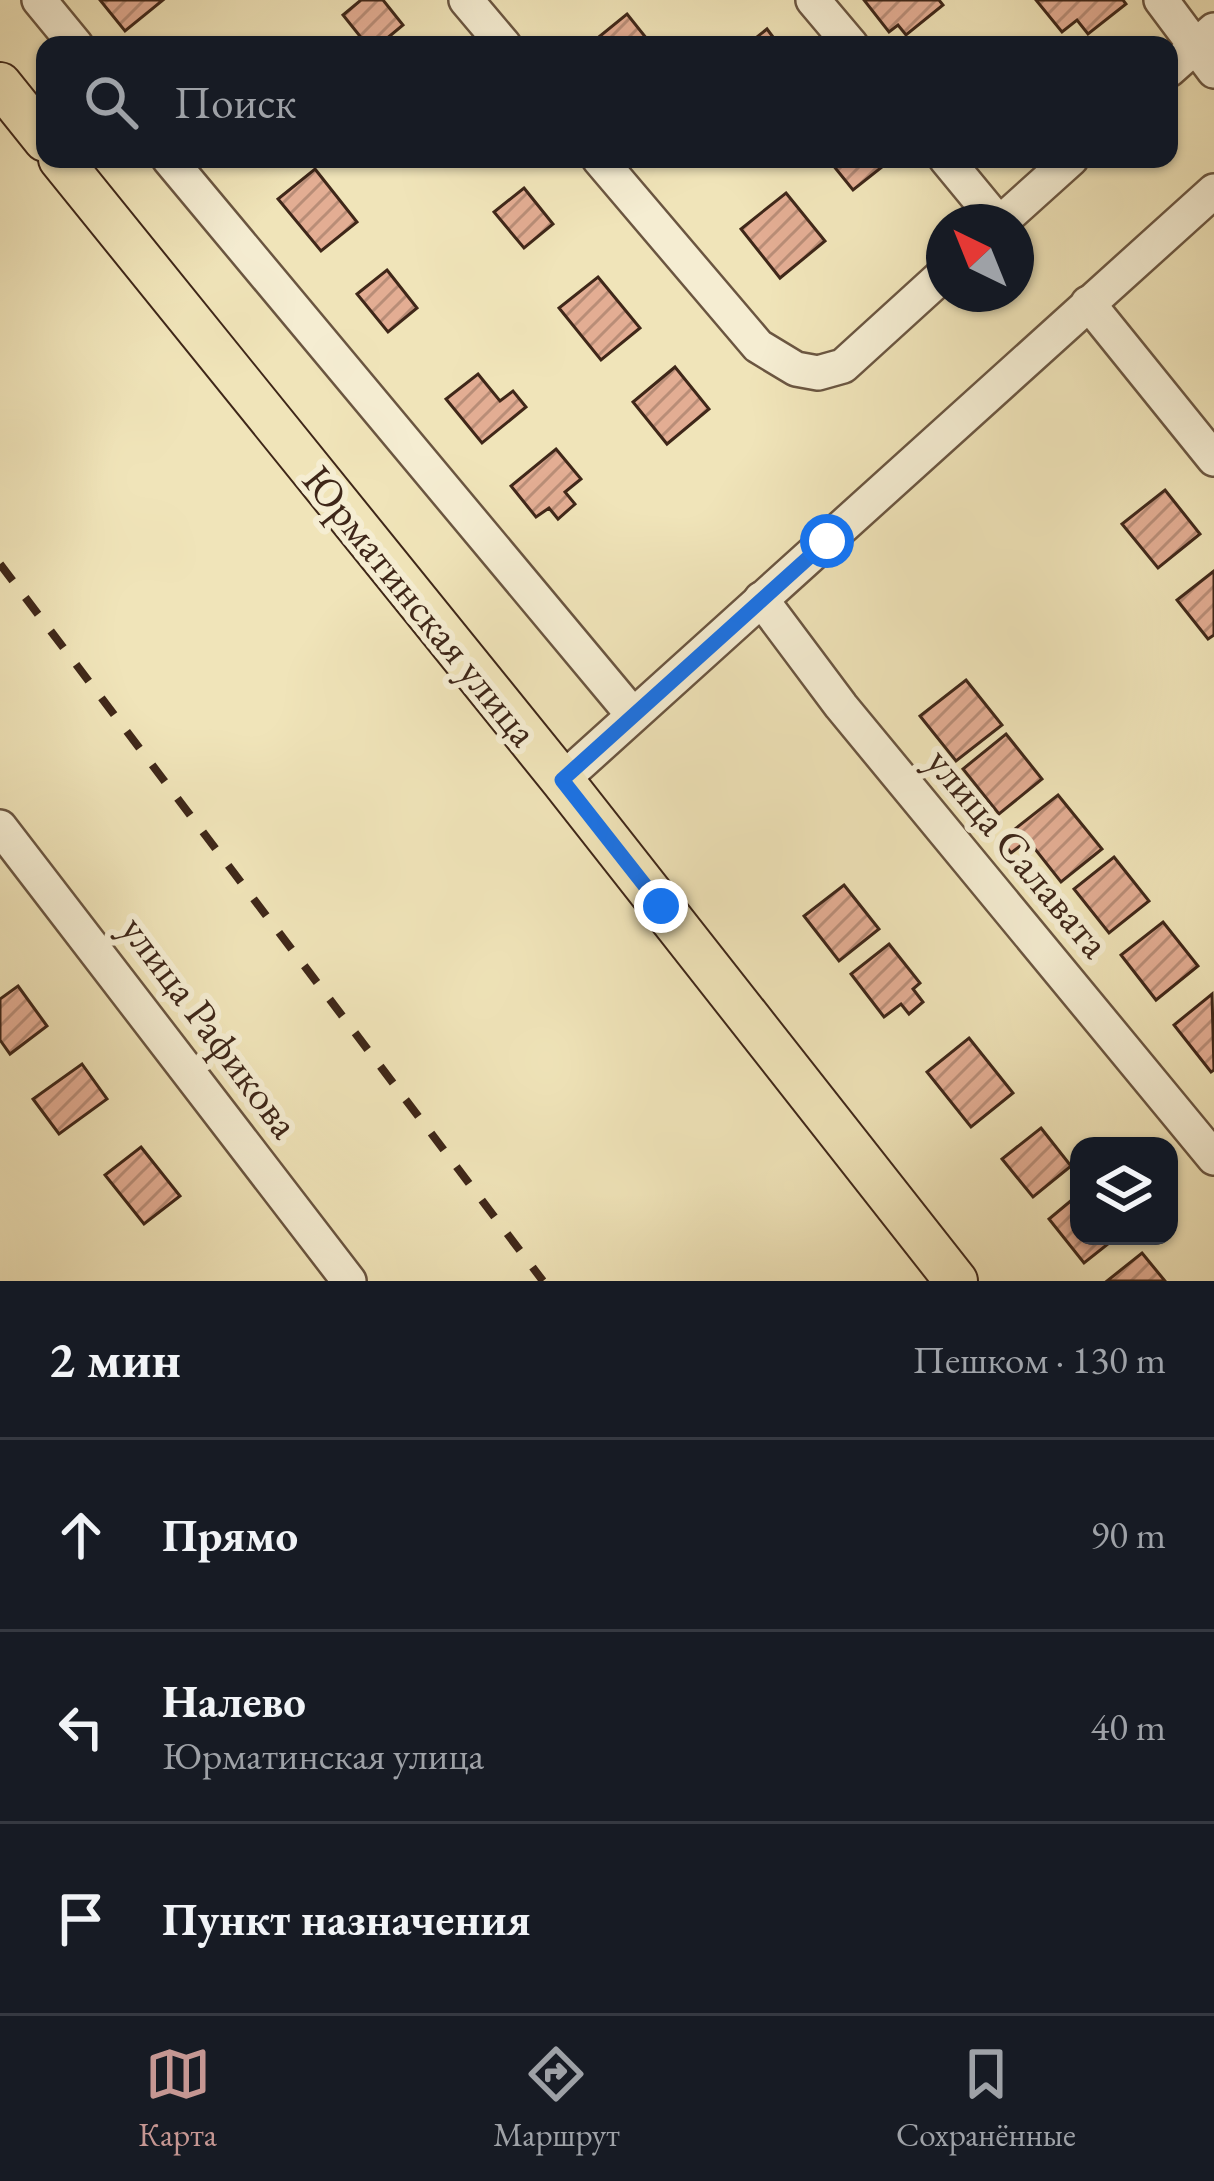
<!DOCTYPE html>
<html lang="ru">
<meta charset="utf-8">
<style>
:root{--surface:#171b24;--page:#20242c;--text:#f1f3f6;--muted:#9ea1a6;--line:#363941;--accent:#c59692}
body{margin:0;font-family:"EB Garamond",serif;background:var(--page);color:var(--text)}
.controls{position:absolute;right:36px;bottom:36px;display:grid;overflow:hidden;border-radius:24px;box-shadow:0 3px 9px #0004}
.controls button{width:108px;height:108px;display:grid;place-items:center;padding:0;border:0;border-bottom:3px solid var(--line);background:var(--surface);color:var(--text);font:60px sans-serif}
.compass{position:absolute;left:926px;top:204px;width:108px;height:108px;border-radius:50%;background:var(--surface);box-shadow:0 3px 9px #0004;rotate:317deg}
.stop{position:absolute;width:36px;height:36px;margin:-27px;border:9px solid #1a73e8;border-radius:50%;background:#fff}
.stop.end{background:#1a73e8;border-color:#fff;box-shadow:0 3px 12px #0008}
.list{margin:0;padding:0;list-style:none}
h2{display:flex;justify-content:space-between;align-items:center;height:156px;margin:0;padding:0 48px;font-size:51px}
h2 small{font-size:39px;font-weight:400;color:var(--muted)}
.list li{display:grid;grid-template-columns:78px 1fr auto;gap:36px;align-items:center;box-sizing:border-box;height:192px;padding:0 48px;border-top:3px solid var(--line)}
.list b{display:block;font-size:45px;white-space:nowrap}
.list p{margin:0;font-size:39px;white-space:nowrap;color:var(--muted)}
.list em{font-size:39px;font-style:normal;color:var(--muted)}
.icon{flex:none;width:66px;height:66px;fill:none;stroke:currentColor;stroke-width:2;stroke-linecap:round;stroke-linejoin:round}
.map{position:relative;flex:none;width:1214px;height:1281px;overflow:hidden}
.search{position:absolute;background:var(--surface);box-shadow:0 3px 9px #0004;left:36px;right:36px;top:36px;height:132px;display:flex;align-items:center;gap:30px;box-sizing:border-box;padding:0 42px;border-radius:24px;color:var(--muted);font-size:45px}
.sheet{height:732px;background:var(--surface)}
nav{display:flex;justify-content:space-around;align-items:center;box-sizing:border-box;height:168px;border-top:3px solid var(--line);background:var(--surface);font-size:33px;color:var(--muted)}
nav a{display:grid;justify-items:center;gap:6px}
nav .on{color:var(--accent)}
.map>svg:first-child{display:block}
.building{fill:url(#building-hatch);stroke:#3f2719;stroke-width:3}
.lines{fill:none;stroke-linecap:round;stroke-linejoin:round}
.minor-casing{stroke:#6b5641;stroke-width:38}
.major-casing{stroke:#3f2719;stroke-width:46}
.minor{stroke:#f5edd2;stroke-width:33}
.major{stroke:#f0e4b9;stroke-width:42}
.rail{stroke:#3f2719;stroke-width:8;stroke-dasharray:21 21;stroke-linecap:butt}
.route{stroke:#1a73e8;stroke-width:15}
.labels{text-anchor:middle;stroke-width:12;stroke-linejoin:round;paint-order:stroke}
.street-label{font-size:42px;fill:#3f2719;stroke:#f5edd2}
</style>
<div class="map">
<svg width="1214" height="1281" viewBox="0 0 1214 1281">
<defs>
<pattern id="building-hatch" width="6" height="6" patternUnits="userSpaceOnUse" patternTransform="scale(3)"><rect width="6" height="6" fill="#e3ad93"/><path d="M-1 1l2-2M0 6l6-6M5 7l2-2" fill="none" stroke="#b98d77"/></pattern>
</defs>
<rect width="100%" height="100%" fill="#f0e4b9"/>
<filter id="stains"><feTurbulence type="fractalNoise" baseFrequency=".00167" numOctaves="4"/><feColorMatrix values="0 0 0 0 .2 0 0 0 0 .09 0 0 0 0 .02 0 0 0 .5 -.17"/></filter>
<radialGradient id="worn" r=".72"><stop offset=".6" stop-color="#630" stop-opacity="0"/><stop offset="1" stop-color="#630" stop-opacity=".3"/></radialGradient>
<!-- building -->
<g class="building">
<polygon points="100,0 163,0 125,31"/>
<polygon points="361,0 383,0 403,25 379,45 367,45 343,15"/>
<polygon points="864,0 939,0 943,5 906,35 898,25 889,32"/>
<polygon points="1036,0 1123,0 1126,4 1088,34 1077,20 1062,32"/>
<polygon points="627,14 651,44 589,45"/>
<polygon points="767,29 779,45 747,45"/>
<polygon points="828,159 892,159 853,190"/>
<polygon points="315,169 357,222 321,251 278,199"/>
<polygon points="524,188 553,224 524,248 494,212"/>
<polygon points="786,193 825,241 780,278 741,229"/>
<polygon points="387,270 417,308 388,332 357,294"/>
<polygon points="598,277 640,328 601,360 559,308"/>
<polygon points="675,367 709,409 667,444 633,402"/>
<polygon points="478,374 500,401 513,391 526,407 482,443 446,399"/>
<polygon points="556,449 581,479 565,492 575,504 558,519 549,508 536,517 511,486"/>
<polygon points="1165,490 1200,534 1158,568 1122,524"/>
<polygon points="1214,571 1214,635 1208,639 1177,600"/>
<polygon points="966,680 1002,725 956,761 920,716"/>
<polygon points="1006,734 1042,779 999,814 963,769"/>
<polygon points="1058,795 1102,849 1061,882 1028,840 1011,853 1001,840"/>
<polygon points="1114,857 1149,901 1109,933 1074,889"/>
<polygon points="844,885 879,929 839,961 804,916"/>
<polygon points="1163,922 1198,966 1156,1000 1121,955"/>
<polygon points="889,944 920,983 913,989 923,1002 909,1014 901,1004 884,1017 851,974"/>
<polygon points="18,986 47,1026 10,1054 0,1040 0,999"/>
<polygon points="1212,994 1214,1070 1211,1072 1174,1025"/>
<polygon points="969,1038 1013,1093 971,1127 927,1072"/>
<polygon points="82,1064 107,1099 59,1134 33,1099"/>
<polygon points="1041,1128 1071,1166 1033,1197 1002,1159"/>
<polygon points="141,1147 180,1196 144,1224 105,1175"/>
<polygon points="1079,1194 1079,1236 1118,1236 1084,1263 1049,1219"/>
<polygon points="1142,1253 1165,1281 1107,1281"/>
</g>
<g class="lines">
<defs>
<g id="minor">
<polyline points="39,0 76,45"/>
<polyline points="466,0 504,45"/>
<polyline points="813,0 851,45"/>
<polyline points="1161,0 1214,71"/>
<polyline points="1169,70 1214,30"/>
<polyline points="169,159 633,715"/>
<polyline points="599,159 758,346 796,369 818,373 843,366 944,274"/>
<polyline points="946,159 998,222"/>
<polyline points="1001,222 1071,159"/>
<polyline points="1088,303 1214,459"/>
<polyline points="761,599 841,706 1214,1158"/>
<polyline points="562,780 1214,191"/>
<polyline points="0,827 349,1281"/>
</g>
<g id="major">
<polyline points="0,84 45,140"/>
<polyline points="60,159 562,780 956,1281"/>
</g>
</defs>
<!-- minor casing -->
<use href="#minor" class="minor-casing"/>
<!-- major casing -->
<use href="#major" class="major-casing"/>
<!-- minor -->
<use href="#minor" class="minor"/>
<!-- major -->
<use href="#major" class="major"/>
<!-- rail -->
<polyline class="rail" points="0,564 543,1281"/>
</g>
<g class="lines">
<!-- route -->
<polyline class="route" points="661,906 562,780 827,541"/>
</g>
<g class="labels">
<!-- street labels -->
<g class="street-label">
<text transform="translate(421 605) rotate(51)" y="15">Юрматинская улица</text>
<text transform="translate(1019 852) rotate(50)" y="15">улица Салавата</text>
<text transform="translate(211 1026) rotate(53)" y="15">улица Рафикова</text>
</g>
</g>
<rect width="100%" height="100%" filter="url(#stains)"/>
<rect width="100%" height="100%" fill="url(#worn)"/>
</svg>
<div class="controls">
<button><svg class="icon" aria-label="layers" viewBox="0 0 24 24"><path d="M12 4l9 5-9 5-9-5zM3 14l9 5 9-5"/></svg></button>
</div>
<svg class="compass" viewBox="-18 -18 36 36"><path d="M0-13l5 13h-10z" fill="#e53935"/><path d="M0 13l5-13h-10z" fill="#9ea1a6"/></svg>
<div class="stop" style="left:827px;top:541px"></div>
<div class="stop end" style="left:661px;top:906px"></div>
<div class="search"><svg class="icon" aria-label="search" viewBox="0 0 24 24"><circle cx="10" cy="10" r="6"/><path d="M15 15l6 6"/></svg>Поиск</div>
</div>
<section class="sheet">
<h2>2 мин<small>Пешком · 130 m</small></h2>
<ul class="list">
<li><svg class="icon" aria-label="ahead" viewBox="0 0 24 24"><path d="M12 20V5M6 11l6-6 6 6"/></svg><div><b>Прямо</b></div><em>90 m</em></li>
<li><svg class="icon" aria-label="left" viewBox="0 0 24 24"><path d="M17 20v-9H6M10 6l-5 5 5 5"/></svg><div><b>Налево</b><p>Юрматинская улица</p></div><em>40 m</em></li>
<li><svg class="icon" aria-label="arrive" viewBox="0 0 24 24"><path d="M6 21V4h12l-3 4 3 4H6"/></svg><div><b>Пункт назначения</b></div></li>
</ul>
</section>
<nav>
<a class="on"><svg class="icon" aria-label="map" viewBox="0 0 24 24"><path d="M3 6l6-2 6 2 6-2v14l-6 2-6-2-6 2zM9 4v14M15 6v14"/></svg>Карта</a>
<a><svg class="icon" aria-label="directions" viewBox="0 0 24 24"><path d="M12 3l9 9-9 9-9-9zM9 14v-3h6M13 9l2 2-2 2"/></svg>Маршрут</a>
<a><svg class="icon" aria-label="saved" viewBox="0 0 24 24"><path d="M7 4h10v16l-5-4-5 4z"/></svg>Сохранённые</a>
</nav>
